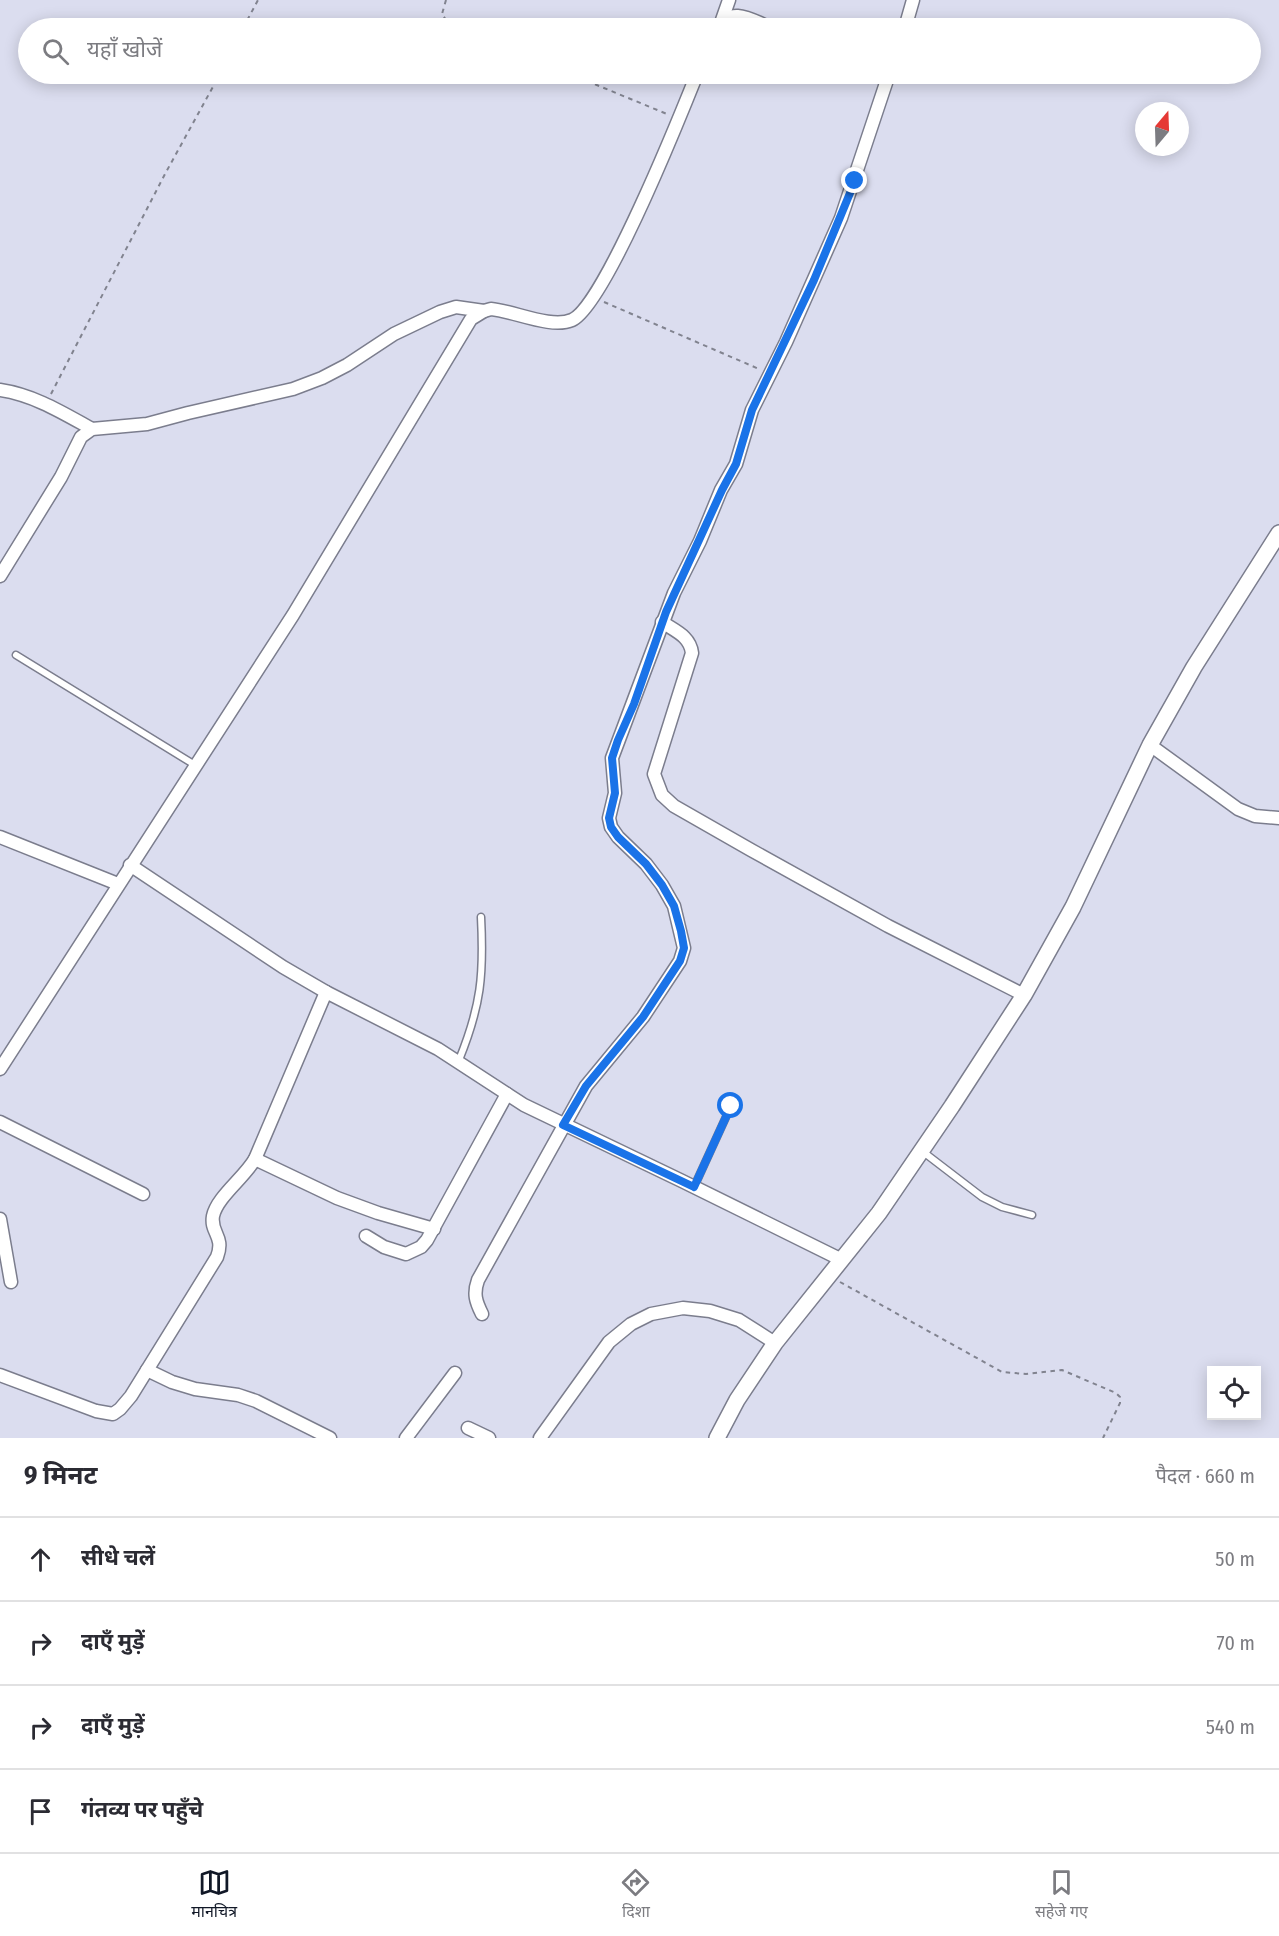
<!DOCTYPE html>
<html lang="hi">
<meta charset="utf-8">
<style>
:root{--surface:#fff;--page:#f7f7f7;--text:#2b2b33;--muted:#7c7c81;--line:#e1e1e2;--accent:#111827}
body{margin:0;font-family:"Fira Sans Condensed","Noto Sans Devanagari",sans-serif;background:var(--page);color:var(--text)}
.controls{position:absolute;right:18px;bottom:18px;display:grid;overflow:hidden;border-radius:0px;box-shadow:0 3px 15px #0003}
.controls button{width:54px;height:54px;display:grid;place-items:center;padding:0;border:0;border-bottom:2px solid var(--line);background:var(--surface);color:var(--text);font:30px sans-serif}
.compass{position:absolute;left:1135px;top:102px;width:54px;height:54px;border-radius:50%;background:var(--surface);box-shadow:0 3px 15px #0003;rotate:19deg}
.stop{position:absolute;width:18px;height:18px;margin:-14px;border:4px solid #1a73e8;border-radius:50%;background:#fff}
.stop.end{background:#1a73e8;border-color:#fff;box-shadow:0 2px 6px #0008}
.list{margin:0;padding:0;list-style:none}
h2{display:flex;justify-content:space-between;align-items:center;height:78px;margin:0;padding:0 24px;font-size:26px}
h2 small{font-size:20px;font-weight:400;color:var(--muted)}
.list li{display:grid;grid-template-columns:39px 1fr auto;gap:18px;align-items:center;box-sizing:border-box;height:84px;padding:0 24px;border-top:2px solid var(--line)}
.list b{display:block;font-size:22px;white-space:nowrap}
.list em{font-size:20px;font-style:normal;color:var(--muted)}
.icon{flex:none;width:33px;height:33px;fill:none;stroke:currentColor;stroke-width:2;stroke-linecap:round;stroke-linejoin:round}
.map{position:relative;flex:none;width:1279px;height:1438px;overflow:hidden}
.search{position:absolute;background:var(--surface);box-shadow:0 3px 15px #0003;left:18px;right:18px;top:18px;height:66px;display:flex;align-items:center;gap:15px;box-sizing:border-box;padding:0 21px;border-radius:33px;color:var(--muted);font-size:22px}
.sheet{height:414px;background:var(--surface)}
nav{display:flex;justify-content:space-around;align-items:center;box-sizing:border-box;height:84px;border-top:2px solid var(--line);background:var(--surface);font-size:16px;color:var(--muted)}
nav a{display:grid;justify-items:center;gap:3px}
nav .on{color:var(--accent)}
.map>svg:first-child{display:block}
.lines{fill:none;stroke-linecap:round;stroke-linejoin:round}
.service-casing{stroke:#7b7d8d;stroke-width:9}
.minor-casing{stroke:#7b7d8d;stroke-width:15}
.tertiary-casing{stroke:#7b7d8d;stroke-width:18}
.path{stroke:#81838f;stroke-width:2;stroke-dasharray:4.5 4.5;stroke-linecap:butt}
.service{stroke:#fff;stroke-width:6}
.minor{stroke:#fff;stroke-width:12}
.tertiary{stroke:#fff;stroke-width:15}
.route{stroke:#1a73e8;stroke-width:8}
</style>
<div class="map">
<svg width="1279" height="1438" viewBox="0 0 1279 1438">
<rect width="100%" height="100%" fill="#dbddef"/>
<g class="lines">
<defs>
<g id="service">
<polyline points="16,655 195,765"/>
<path d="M459,1060C481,1006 484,975 481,917"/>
<polyline points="922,1151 982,1197 1002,1207 1032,1215"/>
<polyline points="694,1187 731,1106"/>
</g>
<g id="minor">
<polyline points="722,20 729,0"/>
<path d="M716,28C732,6 750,19 771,28"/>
<polyline points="905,28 913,0"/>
<polyline points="873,74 885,74"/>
<path d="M0,390C34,395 63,413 92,429"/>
<polyline points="0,576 61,477 81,437 92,429 147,424 188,413 293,389 322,378 347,365 394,334 440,312 456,307 484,311"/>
<path d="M662,622C675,631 690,636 692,653L654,774L662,795L674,806L751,850L888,926L1024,995"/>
<polyline points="1150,745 1238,809 1255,816 1279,818"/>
<polyline points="0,837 118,884"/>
<polyline points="130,865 283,967 326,992 438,1049 524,1105 682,1181 842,1260"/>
<path d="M0,1069L293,615L471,319L484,311L491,309C514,311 551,329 572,320C604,306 681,114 697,74"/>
<polyline points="0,1122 143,1194"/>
<polyline points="255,1159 337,1198 378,1213 434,1229"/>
<polyline points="0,1219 11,1282"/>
<polyline points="366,1236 384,1247 406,1254 421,1247 427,1240 507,1094"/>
<path d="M482,1314C476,1302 473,1294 478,1280L586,1086L643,1017L680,961L684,948L674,906L662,885L646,864L618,837L611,827L609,818L615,793L612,758L674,593L700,541L721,490L736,464L752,410L786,342L841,218L889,74"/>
<polyline points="147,1370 172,1382 195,1389 238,1395 256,1401 330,1438"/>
<path d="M0,1375L96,1411L113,1414L120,1409L131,1396L217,1257C225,1236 210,1233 213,1216C217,1197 244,1178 255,1159L326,992"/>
<polyline points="468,1428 489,1438"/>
<polyline points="406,1438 455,1373"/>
<polyline points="540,1438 609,1342 631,1324 651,1314 683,1308 710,1311 739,1320 775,1343"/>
</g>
<polyline id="tertiary" points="717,1438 737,1400 775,1343 879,1213 952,1106 1024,995 1073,907 1150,745 1194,667 1279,533"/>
</defs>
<!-- service casing -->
<use href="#service" class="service-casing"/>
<!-- minor casing -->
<use href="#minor" class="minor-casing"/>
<!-- tertiary casing -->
<use href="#tertiary" class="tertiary-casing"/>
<!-- path -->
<g class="path">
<polyline points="446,0 442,14 446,20 461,28"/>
<polyline points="243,28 258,0"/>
<polyline points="570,74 667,114"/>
<polyline points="604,302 759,369"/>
<polyline points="51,394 165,174 220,74"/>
<polyline points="840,1282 1002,1372 1026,1374 1062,1370 1116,1393 1120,1397 1120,1403 1103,1438"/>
</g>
<!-- service -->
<use href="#service" class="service"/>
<!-- minor -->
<use href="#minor" class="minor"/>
<!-- tertiary -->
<use href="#tertiary" class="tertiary"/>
</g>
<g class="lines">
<!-- route -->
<polyline class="route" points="731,1106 694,1187 563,1125 586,1086 643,1017 680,961 684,948 681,931 674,906 662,885 646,864 618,837 611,827 609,818 615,793 612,758 618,740 634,704 666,612 722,490 736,464 752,410 814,280 855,181"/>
</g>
</svg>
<div class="controls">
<button><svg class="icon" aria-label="locate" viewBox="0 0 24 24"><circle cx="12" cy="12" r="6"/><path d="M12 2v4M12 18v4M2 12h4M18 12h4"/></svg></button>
</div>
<svg class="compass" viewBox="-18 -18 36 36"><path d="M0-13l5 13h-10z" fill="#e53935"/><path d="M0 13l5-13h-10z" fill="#7c7c81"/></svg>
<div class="stop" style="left:731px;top:1106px"></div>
<div class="stop end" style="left:855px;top:181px"></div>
<div class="search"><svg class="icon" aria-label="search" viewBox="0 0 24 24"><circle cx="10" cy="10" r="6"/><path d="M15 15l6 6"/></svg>यहाँ खोजें</div>
</div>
<section class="sheet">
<h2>9 मिनट<small>पैदल · 660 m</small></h2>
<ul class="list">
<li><svg class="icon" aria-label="ahead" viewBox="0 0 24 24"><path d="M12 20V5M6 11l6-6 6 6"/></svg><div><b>सीधे चलें</b></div><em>50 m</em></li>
<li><svg class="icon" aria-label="right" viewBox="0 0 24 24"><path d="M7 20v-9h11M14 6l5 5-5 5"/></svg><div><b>दाएँ मुड़ें</b></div><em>70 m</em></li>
<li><svg class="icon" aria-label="right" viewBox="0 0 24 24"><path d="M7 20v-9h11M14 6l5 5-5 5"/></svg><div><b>दाएँ मुड़ें</b></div><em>540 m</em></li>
<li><svg class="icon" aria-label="arrive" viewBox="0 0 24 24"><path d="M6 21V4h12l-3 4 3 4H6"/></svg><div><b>गंतव्य पर पहुँचे</b></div></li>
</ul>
</section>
<nav>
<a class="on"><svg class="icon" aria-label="map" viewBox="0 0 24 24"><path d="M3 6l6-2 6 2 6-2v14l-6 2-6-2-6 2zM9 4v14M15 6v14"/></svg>मानचित्र</a>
<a><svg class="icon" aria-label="directions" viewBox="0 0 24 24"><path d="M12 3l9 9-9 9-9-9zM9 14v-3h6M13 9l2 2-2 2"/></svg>दिशा</a>
<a><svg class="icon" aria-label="saved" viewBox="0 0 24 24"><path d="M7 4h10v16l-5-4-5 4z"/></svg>सहेजे गए</a>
</nav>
